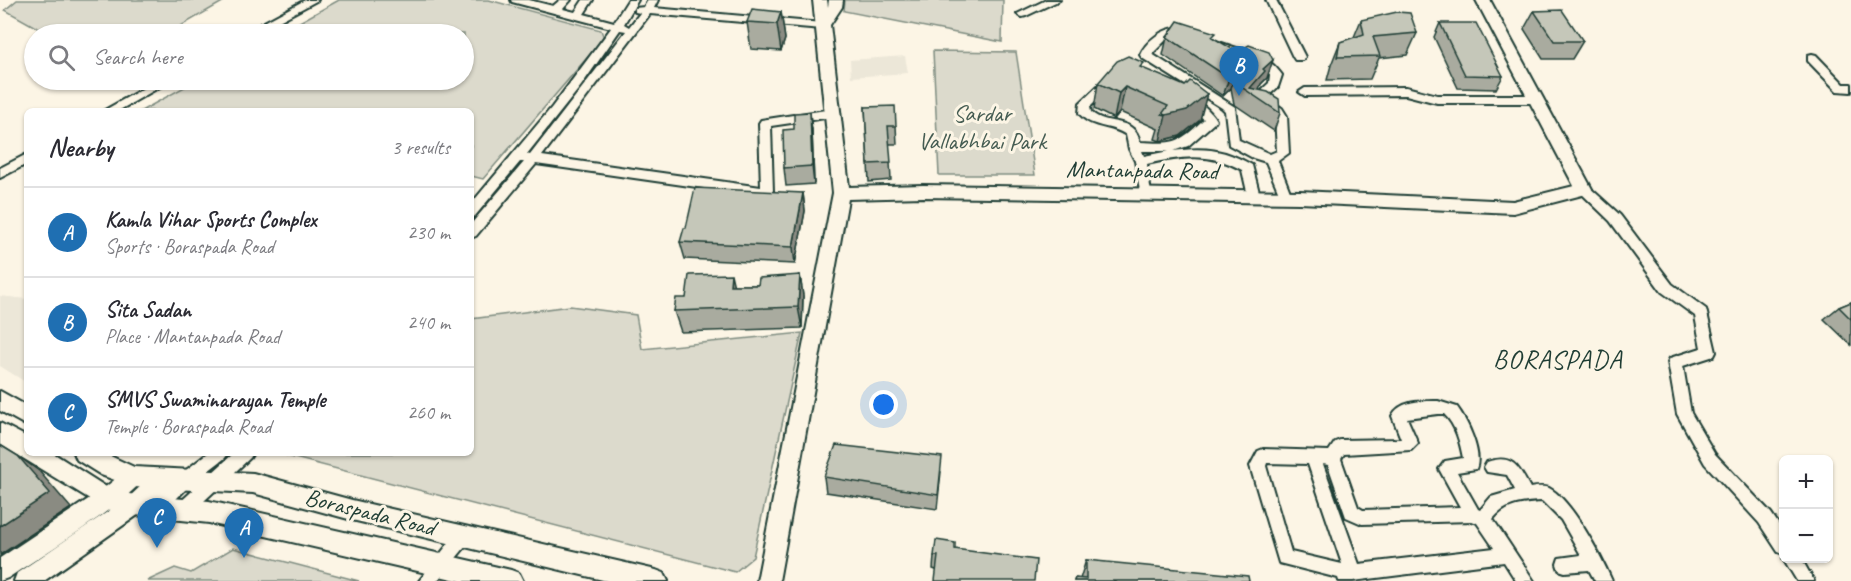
<!DOCTYPE html>
<meta charset="utf-8">
<style>
:root{--surface:#fff;--page:#f2f2f3;--text:#2b2b33;--muted:#7c7c81;--line:#e1e1e2;--accent:#1f6fb2}
body{margin:0;font-family:Caveat,sans-serif;background:var(--page);color:var(--text)}
.controls{position:absolute;right:18px;bottom:18px;display:grid;overflow:hidden;border-radius:9px;box-shadow:0 2px 4px #0004}
.controls button{width:54px;height:54px;display:grid;place-items:center;padding:0;border:0;border-bottom:2px solid var(--line);background:var(--surface);color:var(--text);font:30px sans-serif}
.you{position:absolute;left:884px;top:405px;width:21px;height:21px;margin:-15px;border:4px solid #fff;border-radius:50%;background:#1a73e8;box-shadow:0 0 0 9px #1a73e833}
.badge{display:grid;place-items:center;width:39px;height:39px;border-radius:50%;background:var(--accent);color:#fff;font-size:20px;font-weight:700}
.pin{position:absolute;translate:-50% -50px;filter:drop-shadow(0 2px 3px #0008)}
.pin::after{content:'';position:absolute;top:32px;width:21px;height:18px;background:inherit;clip-path:polygon(0 0,100% 0,50% 100%)}
.list{margin:0;padding:0;list-style:none}
h2{display:flex;justify-content:space-between;align-items:center;height:78px;margin:0;padding:0 24px;font-size:26px}
h2 small{font-size:20px;font-weight:400;color:var(--muted)}
.list li{display:grid;grid-template-columns:39px 1fr auto;gap:18px;align-items:center;box-sizing:border-box;height:90px;padding:0 24px;border-top:2px solid var(--line)}
.list b{display:block;font-size:22px;white-space:nowrap}
.list p{margin:0;font-size:20px;white-space:nowrap;color:var(--muted)}
.list em{font-size:20px;font-style:normal;color:var(--muted)}
.icon{flex:none;width:33px;height:33px;fill:none;stroke:currentColor;stroke-width:2;stroke-linecap:round;stroke-linejoin:round}
.map{position:relative;flex:none;width:1851px;height:581px;overflow:hidden}
.search{position:absolute;background:var(--surface);box-shadow:0 2px 4px #0004;left:24px;top:24px;width:450px;height:66px;display:flex;align-items:center;gap:15px;box-sizing:border-box;padding:0 21px;border-radius:33px;color:var(--muted);font-size:22px}
.panel{position:absolute;background:var(--surface);box-shadow:0 2px 4px #0004;left:24px;top:108px;width:450px;height:348px;border-radius:9px}
.map>svg:first-child{display:block}
.built{fill:#ece7d8}
.green{fill:#dcdacc;stroke:#7e8c80;stroke-width:1.5}
.lines{fill:none;stroke-linecap:round;stroke-linejoin:round}
.minor-casing{stroke:#1f3d34;stroke-width:4}
.tertiary-casing{stroke:#1f3d34;stroke-width:4}
.secondary-casing{stroke:#1f3d34;stroke-width:4}
.minor{fill:#fcf5e5;fill-rule:evenodd}
.tertiary{fill:#fcf5e5;fill-rule:evenodd}
.secondary{fill:#fcf5e5;fill-rule:evenodd}
.wall{fill:#a9ab9f;stroke:#1f3d34;stroke-width:1.5}
.shaded-wall{fill:#8a8b82;stroke:#1f3d34;stroke-width:1.5}
.building{fill:#c5c7b9;stroke:#1f3d34;stroke-width:1.5}
.labels{text-anchor:middle;stroke-width:6;stroke-linejoin:round;paint-order:stroke}
.park-label{font-size:24px;fill:#455c52;stroke:#fcf5e5}
.street-label{font-size:24px;fill:#1f3d34;stroke:#fcf5e5}
.neighbourhood-label{font-size:26px;letter-spacing:1.5px;fill:#1f3d34;stroke:#fcf5e5}
</style>
<div class="map">
<svg width="1851" height="581" viewBox="0 0 1851 581">
<rect width="100%" height="100%" fill="#fcf5e5"/>
<filter id="ink" filterUnits="userSpaceOnUse"><feTurbulence type="fractalNoise" baseFrequency=".0167" numOctaves="2"/><feDisplacementMap in="SourceGraphic" scale="12" xChannelSelector="R" yChannelSelector="G"/><feConvolveMatrix kernelMatrix="1 2 1 2 8 2 1 2 1" color-interpolation-filters="sRGB"/></filter>
<g filter="url(#ink)">
<!-- built -->
<g class="built">
<polygon points="905,56 908,73 851,77 850,60"/>
<polygon points="0,296 27,299 27,383 0,366"/>
</g>
<!-- green -->
<g class="green">
<polygon points="17,0 226,0 167,34 48,34 5,10"/>
<polygon points="339,0 489,0 601,30 604,38 483,179 471,176 471,111 141,111 197,80 464,80 464,34 278,34"/>
<polygon points="845,0 1003,0 1002,42 844,11"/>
<polygon points="933,51 1016,52 1035,175 939,175"/>
<polygon points="570,306 636,315 642,349 802,333 753,557 735,572 287,456 288,453 471,453 471,319"/>
<polygon points="233,548 359,581 147,581 175,568 191,573"/>
</g>
<g class="lines">
<defs>
<g id="minor">
<polygon points="305,0 318,0 255,34 242,34"/>
<path d="M511,0H529L553,6L560,0H571L563,9L575,12L583,0H593L584,14L614,22L628,0H638L624,24L629,27L640,13L635,12V8L644,7L648,0H658L654,8L822,23L827,26L822,29L650,14L542,156L761,187L759,123L761,120L832,109L838,113L832,117L771,126L773,192L771,195L767,197L536,164L476,236L471,238V224L524,162H520L475,216L471,218V204L552,107L611,28L512,2ZM620,30L626,31L530,155L527,154L581,86Z"/>
<polygon points="1046,0 1060,0 1026,16 1022,17 1017,14"/>
<polygon points="1266,0 1276,0 1305,57 1303,60 1295,60 1293,57"/>
<path d="M1178,28L1260,56C1270,61 1275,66 1282,75L1278,87L1267,97L1282,108L1287,116L1289,153L1278,161L1292,197L1290,200H1282L1266,162L1253,158L1229,145L1225,111L1222,108L1142,58L1140,55C1146,41 1163,28 1178,28ZM1172,34L1264,68L1270,75L1269,83L1255,96L1258,104L1275,116L1277,151L1270,154L1239,140L1235,107L1152,54Z"/>
<polygon points="1812,54 1816,55 1844,84 1851,84 1851,92 1837,91 1808,61 1808,55"/>
<path d="M1108,79L1114,83L1090,107L1091,112C1107,127 1134,115 1140,142C1174,144 1179,144 1204,119L1184,105L1182,102L1184,99C1197,97 1210,110 1216,120L1214,123L1188,146L1173,151C1205,147 1224,149 1252,165L1260,196L1258,199L1254,201L1248,196L1242,170C1210,152 1182,156 1147,164L1151,194L1149,197H1141L1135,161L1129,149L1126,135C1111,124 1091,129 1079,113L1080,103L1104,80ZM1142,151H1169L1144,156Z"/>
<polygon points="158,80 172,80 118,111 103,111"/>
<polygon points="1406,87 1437,95 1537,95 1543,99 1537,103 1437,103 1406,95 1305,96 1299,92 1305,88"/>
<polygon points="27,154 27,164 0,178 0,168"/>
<polygon points="1584,184 1588,186 1620,215 1672,284 1706,309 1716,352 1714,356 1683,366 1691,413 1715,454 1771,513 1784,532 1784,554 1778,552 1759,523 1705,464 1677,414 1668,362 1670,358 1701,348 1695,316 1662,292 1610,221 1580,192 1578,189 1580,186"/>
<path d="M1438,401L1457,407C1467,420 1483,454 1476,469L1457,472L1478,509L1480,510L1491,497L1515,490L1507,475L1487,472L1484,467L1487,462C1513,453 1519,468 1530,488C1536,487 1543,486 1549,488C1572,500 1602,558 1612,581H1595L1589,570L1565,572L1559,570L1557,564L1559,558L1581,555L1561,520L1542,501C1522,502 1506,503 1493,519L1534,581H1516L1504,562L1353,581H1339L1338,578L1279,563L1250,466L1258,451L1263,449L1329,451L1335,442L1340,440L1401,439L1392,416C1400,400 1422,401 1438,401ZM1438,414H1444C1456,425 1460,443 1463,458L1445,461L1439,469L1460,507L1363,510L1358,507L1341,459L1344,454L1411,450L1418,443L1407,418ZM1267,463L1308,464L1342,564L1291,552L1266,466ZM1323,464L1328,465L1346,517L1362,524L1472,521L1477,523L1494,548L1359,564Z"/>
<polygon points="208,453 228,453 225,458 191,484 163,512 157,514 151,512 149,507 151,502 181,474"/>
<polygon points="234,453 253,453 250,458 190,514 184,516 178,514 176,509 178,504"/>
<polygon points="465,527 471,530 473,535 471,540 437,581 419,581 459,530"/>
<polygon points="1784,557 1784,558 1801,558 1814,581 1797,581 1783,558"/>
</g>
<g id="tertiary">
<polygon points="813,0 827,0 828,7 829,0 843,0 842,7 830,25 849,187 923,185 1300,191 1513,201 1574,186 1476,0 1490,0 1592,189 1590,193 1513,213 1300,203 923,197 848,199 779,581 757,581 833,193"/>
<path d="M134,468L141,470L144,477C135,498 33,561 8,578L0,581V558L99,492L127,470Z"/>
<polygon points="164,469 171,471 174,478 171,485 142,512 44,581 14,581 17,573 128,498 157,471"/>
</g>
<g id="secondary">
<polygon points="0,391 27,406 27,426 0,411"/>
<polygon points="0,423 27,437 27,453 53,453 111,490 135,495 209,501 511,570 519,573 523,581 461,581 209,523 135,515 106,509 0,444"/>
<polygon points="74,453 104,453 134,467 253,473 352,500 656,570 664,573 668,581 607,581 352,520 253,493 134,487 101,475 77,460"/>
</g>
</defs>
<!-- minor casing -->
<use href="#minor" class="minor-casing"/>
<!-- tertiary casing -->
<use href="#tertiary" class="tertiary-casing"/>
<!-- secondary casing -->
<use href="#secondary" class="secondary-casing"/>
<!-- minor -->
<use href="#minor" class="minor"/>
<!-- tertiary -->
<use href="#tertiary" class="tertiary"/>
<!-- secondary -->
<use href="#secondary" class="secondary"/>
</g>
<!-- wall -->
<g class="wall">
<polygon points="1534,11 1583,41 1572,59 1543,59 1524,29"/>
<polygon points="781,12 785,39 781,51 751,49 747,22"/>
<polygon points="1361,20 1417,33 1407,55 1379,58 1370,79 1327,80 1331,65 1340,42 1354,37"/>
<polygon points="1440,23 1503,76 1496,89 1458,88 1434,37"/>
<polygon points="1167,37 1214,38 1267,78 1261,84 1258,90 1280,113 1274,131 1234,104 1231,88 1223,96 1163,55"/>
<polygon points="1143,68 1200,120 1180,136 1160,141 1155,139 1158,129 1120,112 1114,119 1094,109 1098,83"/>
<polygon points="865,107 896,126 897,144 889,144 891,180 869,182"/>
<polygon points="812,130 814,184 786,186 784,168"/>
<polygon points="803,193 805,211 795,264 685,259 680,242"/>
<polygon points="800,275 803,296 802,328 681,332 674,311 686,298 734,285 758,285"/>
<polygon points="1851,302 1851,345 1824,319 1839,307"/>
<polygon points="941,472 937,509 826,492 824,477"/>
<polygon points="955,543 936,570 933,569 934,556"/>
<polygon points="1086,560 1249,581 1074,581 1075,578 1080,579"/>
</g>
<!-- shaded-wall -->
<g class="shaded-wall">
<polygon points="781,12 785,39 781,51 777,24"/>
<polygon points="1273,60 1267,78 1261,84 1259,89 1254,95 1250,88 1263,69"/>
<polygon points="1237,70 1231,88 1223,96 1229,78"/>
<polygon points="1125,87 1120,112 1114,119 1119,93"/>
<polygon points="1207,94 1200,120 1180,136 1160,141 1166,115"/>
<polygon points="810,112 812,130 814,184 812,166"/>
<polygon points="803,193 805,211 795,264 793,247"/>
<polygon points="731,274 736,296 730,285"/>
<polygon points="800,275 803,296 802,328 798,307"/>
<polygon points="18,456 39,471 71,508 0,555 0,526"/>
</g>
<!-- building -->
<g class="building">
<polygon points="752,9 781,12 777,24 747,22"/>
<polygon points="1562,10 1583,41 1554,41 1534,11"/>
<polygon points="1397,12 1410,13 1417,33 1373,37 1380,56 1337,57 1340,42 1364,34 1361,20"/>
<polygon points="1178,21 1216,33 1212,37 1237,52 1249,45 1269,52 1273,60 1263,69 1265,71 1250,88 1268,92 1279,99 1280,113 1240,86 1237,70 1229,78 1167,37"/>
<polygon points="1440,23 1476,23 1503,76 1465,75"/>
<polygon points="1128,56 1144,63 1140,67 1185,86 1190,81 1207,94 1187,110 1166,115 1162,114 1168,106 1125,87 1119,93 1098,83 1117,61"/>
<polygon points="895,106 896,126 888,126 891,163 868,164 865,107"/>
<polygon points="810,112 812,166 784,168 783,130 794,129 794,113"/>
<polygon points="695,188 803,193 793,247 680,242 684,228 686,228"/>
<polygon points="731,274 730,285 758,285 759,278 800,275 798,307 674,311 676,298 686,298 689,275"/>
<polygon points="1851,302 1851,319 1839,307"/>
<polygon points="0,445 18,456 50,493 0,526"/>
<polygon points="836,445 942,457 938,495 824,477"/>
<polygon points="936,540 955,543 955,549 1036,560 1034,581 935,581 938,556 934,556"/>
<polygon points="1086,560 1248,576 1249,581 1074,581 1075,578 1086,579"/>
</g>
</g>
<g class="labels">
<!-- park labels -->
<g class="park-label">
<text x="982" y="121">Sardar<tspan x="982" dy="28">Vallabhbai Park</tspan></text>
</g>
<!-- street labels -->
<g class="street-label">
<text transform="translate(1142 170) rotate(1)" y="8">Mantanpada Road</text>
<text transform="translate(370 512) rotate(14)" y="8">Boraspada Road</text>
</g>
<!-- neighbourhood labels -->
<g class="neighbourhood-label">
<text x="1558" y="368">BORASPADA</text>
</g>
</g>
</svg>
<div class="controls">
<button>+</button>
<button>−</button>
</div>
<div class="you"></div>
<div class="pin badge" style="left:244px;top:558px">A</div>
<div class="pin badge" style="left:1239px;top:96px">B</div>
<div class="pin badge" style="left:157px;top:548px">C</div>
<div class="search"><svg class="icon" aria-label="search" viewBox="0 0 24 24"><circle cx="10" cy="10" r="6"/><path d="M15 15l6 6"/></svg>Search here</div>
<section class="panel">
<h2>Nearby<small>3 results</small></h2>
<ul class="list">
<li><span class="badge">A</span><div><b>Kamla Vihar Sports Complex</b><p>Sports · Boraspada Road</p></div><em>230 m</em></li>
<li><span class="badge">B</span><div><b>Sita Sadan</b><p>Place · Mantanpada Road</p></div><em>240 m</em></li>
<li><span class="badge">C</span><div><b>SMVS Swaminarayan Temple</b><p>Temple · Boraspada Road</p></div><em>260 m</em></li>
</ul>
</section>
</div>
